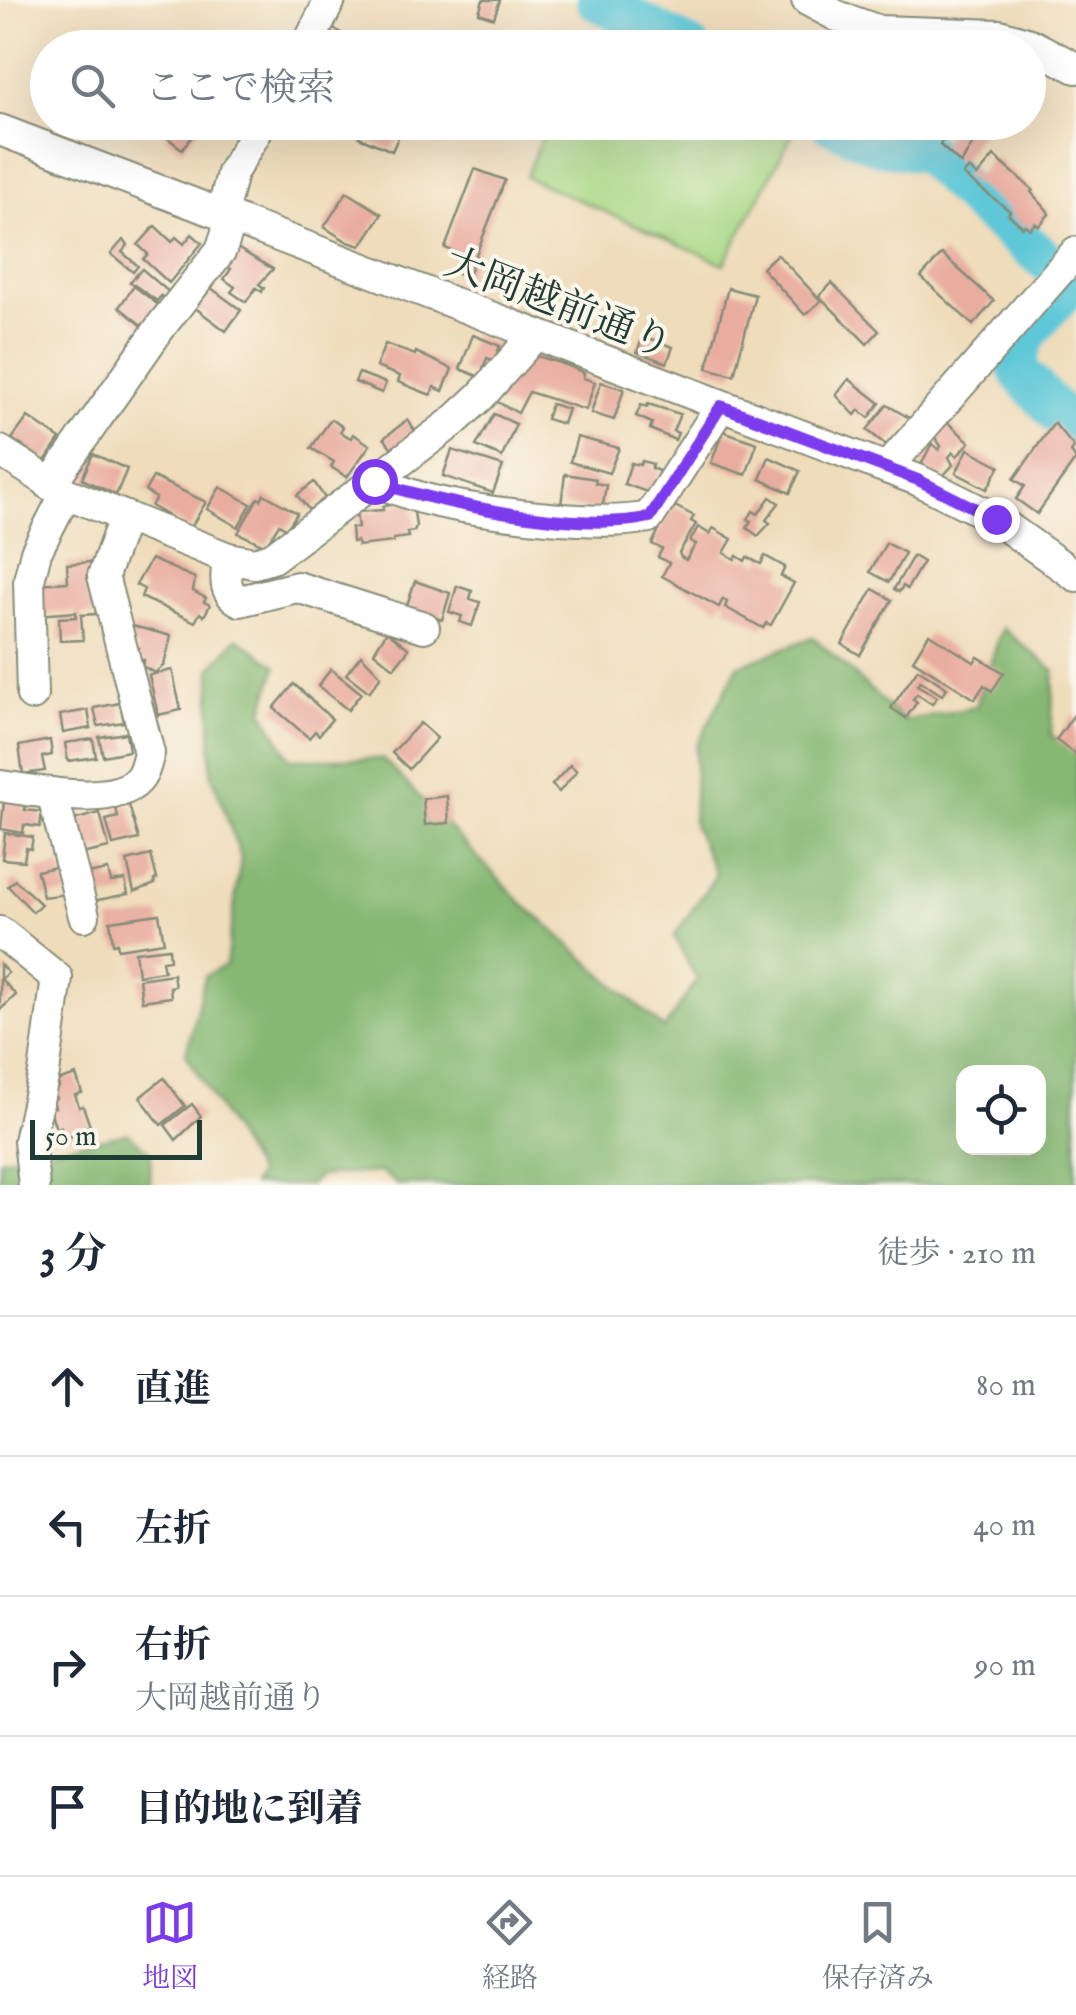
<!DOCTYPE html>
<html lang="ja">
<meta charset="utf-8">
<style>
:root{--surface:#fff;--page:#f2f2f3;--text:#1f2937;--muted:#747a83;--line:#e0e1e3;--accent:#7c3aed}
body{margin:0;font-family:"IM FELL English","Noto Serif JP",serif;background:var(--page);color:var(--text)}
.controls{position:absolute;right:30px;bottom:30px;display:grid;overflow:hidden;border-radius:20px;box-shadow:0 10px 40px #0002}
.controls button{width:90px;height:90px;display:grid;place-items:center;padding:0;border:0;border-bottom:2px solid var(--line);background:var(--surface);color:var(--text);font:50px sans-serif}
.scale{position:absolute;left:30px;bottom:25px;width:172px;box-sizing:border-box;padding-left:10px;border:5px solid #1f3d34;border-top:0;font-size:28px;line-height:35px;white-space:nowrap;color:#1f3d34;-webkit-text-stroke:8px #fbf7ec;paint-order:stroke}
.stop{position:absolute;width:30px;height:30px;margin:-22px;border:8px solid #7c3aed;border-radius:50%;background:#fff}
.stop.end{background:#7c3aed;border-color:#fff;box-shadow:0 2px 10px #0008}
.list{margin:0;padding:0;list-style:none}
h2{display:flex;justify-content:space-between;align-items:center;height:130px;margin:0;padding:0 40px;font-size:42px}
h2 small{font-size:32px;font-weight:400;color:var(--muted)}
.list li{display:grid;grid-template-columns:65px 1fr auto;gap:30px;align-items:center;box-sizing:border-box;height:140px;padding:0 40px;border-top:2px solid var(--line)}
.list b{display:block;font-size:38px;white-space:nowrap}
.list p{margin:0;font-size:32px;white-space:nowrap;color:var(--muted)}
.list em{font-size:32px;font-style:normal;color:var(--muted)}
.icon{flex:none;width:55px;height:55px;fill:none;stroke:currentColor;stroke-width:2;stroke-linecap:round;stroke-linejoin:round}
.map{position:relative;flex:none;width:1076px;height:1185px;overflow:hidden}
.search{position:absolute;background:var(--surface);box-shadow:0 10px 40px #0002;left:30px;right:30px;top:30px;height:110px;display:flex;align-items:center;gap:25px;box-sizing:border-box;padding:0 35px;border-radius:55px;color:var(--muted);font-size:38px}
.sheet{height:690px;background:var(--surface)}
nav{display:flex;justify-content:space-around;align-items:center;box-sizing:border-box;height:140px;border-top:2px solid var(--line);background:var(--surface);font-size:28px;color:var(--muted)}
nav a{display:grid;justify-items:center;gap:5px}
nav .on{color:var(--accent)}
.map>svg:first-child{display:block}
.green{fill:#a9d886;stroke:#648a5d;stroke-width:2.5}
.forest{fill:#86b873;stroke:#527a54;stroke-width:2.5;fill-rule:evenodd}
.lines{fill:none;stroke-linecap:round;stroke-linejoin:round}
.river{stroke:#5ec8d8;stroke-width:42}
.building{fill:#e9ada0}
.minor-casing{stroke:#878c78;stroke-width:34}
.minor{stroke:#fff;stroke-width:30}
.route{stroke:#7c3aed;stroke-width:12}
.labels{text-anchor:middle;stroke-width:8;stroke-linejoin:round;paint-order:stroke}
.street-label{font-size:40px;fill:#1f3d34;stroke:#fbf7ec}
</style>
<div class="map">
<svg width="1076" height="1185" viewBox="0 0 1076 1185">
<rect width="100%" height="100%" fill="#fbf7ec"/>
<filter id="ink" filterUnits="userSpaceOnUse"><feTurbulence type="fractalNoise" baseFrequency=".01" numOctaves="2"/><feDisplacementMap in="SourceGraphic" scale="20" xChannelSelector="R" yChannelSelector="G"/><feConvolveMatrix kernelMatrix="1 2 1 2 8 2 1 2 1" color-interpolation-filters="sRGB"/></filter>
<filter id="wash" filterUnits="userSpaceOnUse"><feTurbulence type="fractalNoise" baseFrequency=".0048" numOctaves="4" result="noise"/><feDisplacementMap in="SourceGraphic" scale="40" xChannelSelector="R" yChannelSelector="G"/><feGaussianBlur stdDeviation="2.25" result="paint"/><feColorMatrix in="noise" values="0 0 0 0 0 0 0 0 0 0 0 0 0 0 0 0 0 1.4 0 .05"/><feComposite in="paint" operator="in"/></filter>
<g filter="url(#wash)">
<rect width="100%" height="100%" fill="#efdcbb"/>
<!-- green -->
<polygon class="green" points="783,122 795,129 724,264 526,177 547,123"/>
<!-- forest -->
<g class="forest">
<path d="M1002,628L1054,670L1051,735L1076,751V1185H398L382,1172L319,1176L309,1185H252L258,1174L186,1054L205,976L226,965L241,858L211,772V669L237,638L277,666L263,710L290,759H383L521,902L664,1029L697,980L674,936L716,875L693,824L696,747L738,666L813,637L904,721L976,707ZM964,1072H1038V1148H964Z"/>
<polygon points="128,1133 151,1153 150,1185 0,1185 0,1159"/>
</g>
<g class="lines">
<!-- river -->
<g class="river">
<polyline points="597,0 689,48"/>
<path d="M829,122L877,144L926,152L977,203L1065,276L1067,283L1063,292C1045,314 1006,345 1021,374L1076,432"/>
</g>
</g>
<g id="blocks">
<!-- building -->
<g class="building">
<polygon points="483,0 500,0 494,18 479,13"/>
<polygon points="331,27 348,37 349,34 369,45 368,48 325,48 321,46"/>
<polygon points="175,122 204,122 182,149 165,136"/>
<polygon points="366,122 405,122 392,151 359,137"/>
<polygon points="953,122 985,122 961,164 940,145"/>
<polygon points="994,156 1033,190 1031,192 1047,210 1049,214 1039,226 1035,223 1030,229 1025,225 1023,227 1008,214 1010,211 963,175 969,168 977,176"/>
<polygon points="475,169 505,180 467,278 458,274 465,256 445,248"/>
<polygon points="347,192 382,214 361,246 348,242 324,227"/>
<polygon points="155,226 172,242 176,237 184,244 192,234 202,243 169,283 143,259 148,254 138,245"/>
<polygon points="123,240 128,245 122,252 138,266 133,272 111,254"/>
<polygon points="237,248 273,269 259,284 264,288 262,292 256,288 246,302 231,292 235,287 224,279 231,269 225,266"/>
<polygon points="777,254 821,301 805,315 762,268"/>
<polygon points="942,254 994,301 973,325 921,277"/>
<polygon points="142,269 171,294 166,300 161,296 157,301 130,282"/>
<polygon points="832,283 879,331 867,344 819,296"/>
<polygon points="134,286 161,307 145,328 119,307"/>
<polygon points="211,288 241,310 226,331 194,307"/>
<polygon points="728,288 755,295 734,375 707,368"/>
<polygon points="473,335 500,346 494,361 487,358 480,377 460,369"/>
<polygon points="643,336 673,347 667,363 637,352"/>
<polygon points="385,344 415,355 416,352 452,369 443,391 434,387 431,395 398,382 400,376 376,367"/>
<polygon points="525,352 569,366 584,373 583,378 595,382 586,410 529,392 518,413 494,400"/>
<polygon points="359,373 386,383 382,393 355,382"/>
<polygon points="849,379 880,403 869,418 859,410 855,415 836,395"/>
<polygon points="601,382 624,389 614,420 591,413"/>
<polygon points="551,404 568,409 563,424 546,419"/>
<polygon points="648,404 680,414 673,431 678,433 675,440 650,429 652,423 636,416 641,405 647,407"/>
<polygon points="887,405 911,419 886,445 867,430"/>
<polygon points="494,414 516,424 502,457 476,446"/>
<polygon points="28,417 60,439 45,461 12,439"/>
<polygon points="331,419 343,427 340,432 351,438 353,434 370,445 347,477 331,467 334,462 311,448"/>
<polygon points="407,420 419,436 396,454 384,438"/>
<polygon points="947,422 970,442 957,456 953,452 949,457 953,465 942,477 920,467 932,443 939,450 941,446 934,436"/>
<polygon points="1054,423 1074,447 1071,452 1076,459 1037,514 1016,499 1025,486 1014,479"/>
<polygon points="723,431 757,443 746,475 711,463"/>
<polygon points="577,437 619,448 609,473 570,462"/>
<polygon points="968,449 1000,466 987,489 956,473"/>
<polygon points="452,450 503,466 493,493 443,476"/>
<polygon points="93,454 127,469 116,495 82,479"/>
<polygon points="769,457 800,471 790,493 760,479"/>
<polygon points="642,461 653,464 651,468 659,471 650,493 624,484 631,463 640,465"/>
<polygon points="565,474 596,479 595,483 606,485 602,511 561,505"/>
<polygon points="153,477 206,502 190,529 151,506 156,498 145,491"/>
<polygon points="314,482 325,498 309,510 297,495"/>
<polygon points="220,487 251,504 238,527 207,509"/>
<polygon points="264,494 297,513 287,529 279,524 266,546 238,533 258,498 261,500"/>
<polygon points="770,497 779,503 766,520 770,523 758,536 747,528 751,521 748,519 753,511 758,514"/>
<polygon points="404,503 413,505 416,526 414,531 407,532 408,537 393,539 393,542 358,546 357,541 352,542 351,528 358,528 356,512 383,510 383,506"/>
<polygon points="675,506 694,516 691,521 696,524 679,553 681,557 686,560 696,544 690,541 698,527 710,534 713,528 732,539 724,553 735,559 737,556 745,561 747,557 761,564 765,556 785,567 781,576 794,583 771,625 766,623 763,628 725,607 727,602 723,599 719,607 662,576 669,563 658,557 662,549 652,544 669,509 672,511"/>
<polygon points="886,543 905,553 889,582 870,572"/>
<polygon points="913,556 923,562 907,589 903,586 899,592 894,589"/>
<polygon points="151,559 195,578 193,591 206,598 204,602 210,605 204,616 200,613 195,622 141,597 144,589 136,585"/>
<polygon points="90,562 96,614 81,615 83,640 60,641 59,618 76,617 76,612 37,615 35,584 68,582 67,564"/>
<polygon points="415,581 450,593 442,620 406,608"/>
<polygon points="457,586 472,591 470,599 480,602 472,626 460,622 462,616 449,612"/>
<polygon points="873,589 892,600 860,655 842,644"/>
<polygon points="133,626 171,636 164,665 155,673 142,666 144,660 136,658 139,648 131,646 130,639"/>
<polygon points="387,631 409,649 394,668 374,652"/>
<polygon points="929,634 974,662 978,657 1004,673 992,691 984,685 975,699 913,660"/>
<polygon points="361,655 381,676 369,692 346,674"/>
<polygon points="331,669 361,693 348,710 318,686"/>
<polygon points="918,669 947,688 942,695 920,681 917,685 937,697 932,704 917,694 913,699 917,702 906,718 891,708"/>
<polygon points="172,670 181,710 158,715 149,675"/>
<polygon points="294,684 332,719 319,735 315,731 309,738 274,708"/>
<polygon points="120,703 124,722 98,726 94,708"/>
<polygon points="88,710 91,728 63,733 60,715"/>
<polygon points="1076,712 1076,755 1056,740"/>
<polygon points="420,723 437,738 409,769 392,753"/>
<polygon points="126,733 129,751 103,756 99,737"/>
<polygon points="93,739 96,757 68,761 65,743"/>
<polygon points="50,740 52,755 42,757 45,771 23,774 19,746"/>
<polygon points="570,765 577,771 559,792 552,785"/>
<polygon points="447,796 449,823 425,825 423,799"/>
<polygon points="4,801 26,803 25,810 42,812 40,827 24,825 23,833 1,829"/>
<polygon points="129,805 139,839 113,845 106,820 118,817 116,808"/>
<polygon points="100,813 109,848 81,854 69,821"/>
<polygon points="5,833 33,837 31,849 26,848 24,861 2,859"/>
<polygon points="151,855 157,879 154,880 155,884 134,892 127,861"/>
<polygon points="61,866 68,894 43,897 37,871"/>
<polygon points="108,870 111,882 125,880 128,894 93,901 87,874"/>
<polygon points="15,880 41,904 33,912 8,886"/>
<polygon points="159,914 164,942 118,949 117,943 113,944 110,921"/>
<polygon points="169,948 170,960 162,961 164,971 138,975 135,952"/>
<polygon points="0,964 8,973 1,979 16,995 0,1010"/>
<polygon points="173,974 175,986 170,987 171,997 142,1001 139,979"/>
<polygon points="76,1075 82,1093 75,1095 79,1107 83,1106 90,1126 86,1127 87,1131 65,1138 61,1127 56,1129 52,1116 51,1108 55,1107 53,1100 56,1098 53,1089 59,1087 57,1081"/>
<polygon points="164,1078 185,1106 161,1125 140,1097"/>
<polygon points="192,1104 201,1116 176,1140 165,1125"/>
</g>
</g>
</g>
<g filter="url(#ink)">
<use href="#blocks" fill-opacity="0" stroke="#878c78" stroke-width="2.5"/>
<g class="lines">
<defs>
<g id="minor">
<polyline points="807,0 837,16 879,31 1000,35 1030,44 1076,68"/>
<polyline points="306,48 330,0"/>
<polyline points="0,130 918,480 996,519 1076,576"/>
<polyline points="222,214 232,173 262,122"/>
<polyline points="0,451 66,493 228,558 254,563 272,558 454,421 481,396 534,336"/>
<polyline points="887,468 1076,252"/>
<path d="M374,481C391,487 408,494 425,499C477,512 600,528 649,517L721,406"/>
<polyline points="50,485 162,325 221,250 232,218"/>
<path d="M228,558C226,577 222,591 240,601L297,587L424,627"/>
<polyline points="32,695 29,580 36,552 66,493"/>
<path d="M0,786C33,790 120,810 141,776C145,770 147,760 149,753L103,576L124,518"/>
<polyline points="52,793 84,916"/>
<polyline points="0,932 57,978 44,1073 29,1141 34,1185"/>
</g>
</defs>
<!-- minor casing -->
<use href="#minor" class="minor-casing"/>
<!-- minor -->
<use href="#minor" class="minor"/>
</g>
</g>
<g class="lines" filter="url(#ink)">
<!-- route -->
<path class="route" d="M374,481C441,504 581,533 650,517L721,406L918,480L996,519"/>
</g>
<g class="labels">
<!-- street labels -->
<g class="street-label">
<text transform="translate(559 302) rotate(21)" y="14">大岡越前通り</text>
</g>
</g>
</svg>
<div class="controls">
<button><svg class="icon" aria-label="locate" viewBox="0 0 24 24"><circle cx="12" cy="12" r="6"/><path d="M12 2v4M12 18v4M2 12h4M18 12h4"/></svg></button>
</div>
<div class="scale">50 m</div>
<div class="stop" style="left:374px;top:481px"></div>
<div class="stop end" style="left:996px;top:519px"></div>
<div class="search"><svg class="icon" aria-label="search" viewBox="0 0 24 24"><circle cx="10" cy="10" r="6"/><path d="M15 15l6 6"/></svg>ここで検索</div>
</div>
<section class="sheet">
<h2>3 分<small>徒歩 · 210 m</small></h2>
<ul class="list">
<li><svg class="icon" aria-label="ahead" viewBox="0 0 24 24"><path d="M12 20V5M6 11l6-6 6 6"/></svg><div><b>直進</b></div><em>80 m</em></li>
<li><svg class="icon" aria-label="left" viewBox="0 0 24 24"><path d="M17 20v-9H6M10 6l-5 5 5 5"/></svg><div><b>左折</b></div><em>40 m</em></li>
<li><svg class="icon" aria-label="right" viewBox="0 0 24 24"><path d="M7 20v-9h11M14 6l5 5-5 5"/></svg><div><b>右折</b><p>大岡越前通り</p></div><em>90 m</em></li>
<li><svg class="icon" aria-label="arrive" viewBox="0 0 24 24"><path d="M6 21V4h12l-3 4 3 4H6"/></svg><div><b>目的地に到着</b></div></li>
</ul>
</section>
<nav>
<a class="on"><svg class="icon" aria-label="map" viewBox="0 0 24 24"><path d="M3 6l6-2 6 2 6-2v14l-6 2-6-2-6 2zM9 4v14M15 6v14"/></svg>地図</a>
<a><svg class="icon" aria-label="directions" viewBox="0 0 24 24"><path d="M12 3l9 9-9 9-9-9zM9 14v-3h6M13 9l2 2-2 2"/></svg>経路</a>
<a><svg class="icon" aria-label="saved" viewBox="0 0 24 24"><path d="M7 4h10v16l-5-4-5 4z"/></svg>保存済み</a>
</nav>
